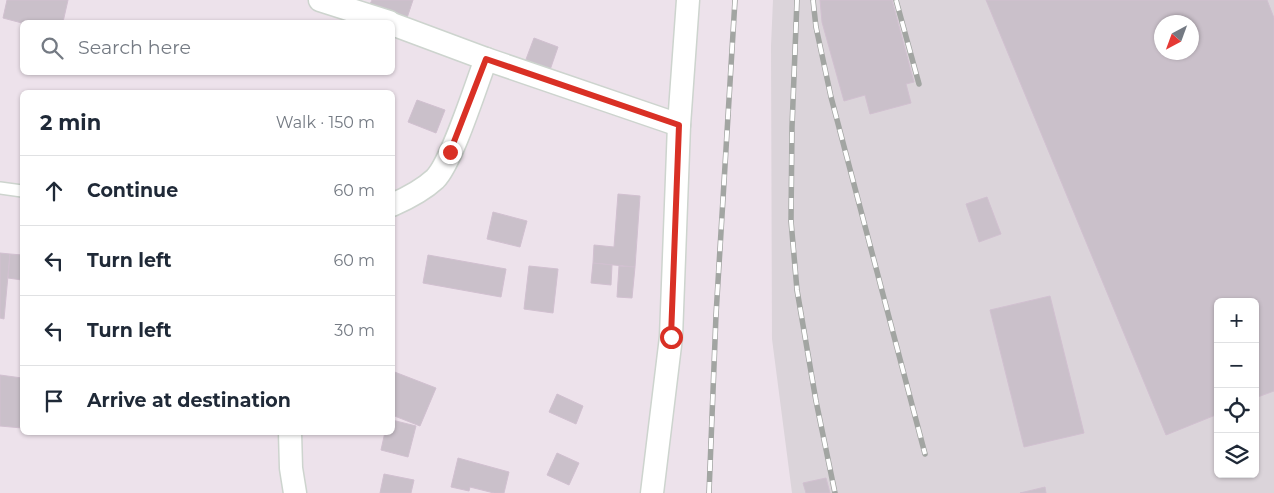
<!DOCTYPE html>
<meta charset="utf-8">
<style>
:root{--surface:#fff;--page:#f2f2f3;--text:#1f2937;--muted:#747a83;--line:#e0e1e3}
body{margin:0;font-family:Montserrat,sans-serif;background:var(--page);color:var(--text)}
.controls{position:absolute;right:15px;bottom:15px;display:grid;overflow:hidden;border-radius:8px;box-shadow:0 1px 4px #0004}
.controls button{width:45px;height:45px;display:grid;place-items:center;padding:0;border:0;border-bottom:1px solid var(--line);background:var(--surface);color:var(--text);font:25px sans-serif}
.compass{position:absolute;left:1154px;top:15px;width:45px;height:45px;border-radius:50%;background:var(--surface);box-shadow:0 1px 4px #0004;rotate:221deg}
.stop{position:absolute;width:15px;height:15px;margin:-11px;border:4px solid #d93025;border-radius:50%;background:#fff}
.stop.end{background:#d93025;border-color:#fff;box-shadow:0 1px 5px #0008}
.list{margin:0;padding:0;list-style:none}
h2{display:flex;justify-content:space-between;align-items:center;height:65px;margin:0;padding:0 20px;font-size:21px}
h2 small{font-size:16px;font-weight:400;color:var(--muted)}
.list li{display:grid;grid-template-columns:32px 1fr auto;gap:15px;align-items:center;box-sizing:border-box;height:70px;padding:0 20px;border-top:1px solid var(--line)}
.list b{display:block;font-size:19px;white-space:nowrap}
.list em{font-size:16px;font-style:normal;color:var(--muted)}
.icon{flex:none;width:28px;height:28px;fill:none;stroke:currentColor;stroke-width:2;stroke-linecap:round;stroke-linejoin:round}
.map{position:relative;flex:none;width:1274px;height:493px;overflow:hidden}
.search{position:absolute;background:var(--surface);box-shadow:0 1px 4px #0004;left:20px;top:20px;width:375px;height:55px;display:flex;align-items:center;gap:12px;box-sizing:border-box;padding:0 18px;border-radius:8px;color:var(--muted);font-size:19px}
.panel{position:absolute;background:var(--surface);box-shadow:0 1px 4px #0004;left:20px;top:90px;width:375px;height:345px;border-radius:8px}
.map>svg:first-child{display:block}
.industrial{fill:#dbd4da;fill-rule:evenodd}
.building{fill:#cac0ca;stroke:#d1c0d0;fill-rule:evenodd}
.lines{fill:none;stroke-linecap:round;stroke-linejoin:round}
.lane-casing{stroke:#cdd4ce;stroke-width:14}
.street-casing{stroke:#cdd4ce;stroke-width:25}
.lane{stroke:#fff;stroke-width:11}
.street{stroke:#fff;stroke-width:22}
.rail-casing{stroke:#a2a5a2;stroke-width:5.5}
.rail{stroke:#fff;stroke-width:4;stroke-dasharray:11;stroke-linecap:butt}
.route{stroke:#d93025;stroke-width:6}
</style>
<div class="map">
<svg width="1274" height="493" viewBox="0 0 1274 493">
<rect width="100%" height="100%" fill="#ede2eb"/>
<!-- industrial -->
<path class="industrial" d="M773,0H1274V493H792L772,339L771,46ZM1162,22H1192V52H1162ZM1218,302H1255V474H1218Z"/>
<!-- building -->
<g class="building">
<polygon points="7,0 68,0 63,22 22,23 3,18"/>
<polygon points="372,0 413,0 407,18 370,4"/>
<polygon points="820,0 892,0 914,82 906,84 911,103 870,114 865,95 844,101 822,22"/>
<path d="M986,0H1267L1274,18V391L1255,398V302H1218V414L1166,435ZM1162,22H1192V52H1162Z"/>
<polygon points="534,38 558,47 550,70 525,62"/>
<polygon points="417,100 445,110 436,133 408,122"/>
<polygon points="618,194 640,196 635,267 593,263 594,245 614,247"/>
<polygon points="987,197 1001,234 979,242 966,204"/>
<polygon points="493,212 527,221 520,247 487,239"/>
<polygon points="0,253 10,254 4,319 0,318"/>
<polygon points="10,254 22,255 22,280 8,278"/>
<polygon points="428,255 506,269 501,297 423,283"/>
<polygon points="593,263 612,265 611,285 591,283"/>
<polygon points="529,266 558,269 553,313 524,309"/>
<polygon points="619,266 635,267 632,298 617,297"/>
<polygon points="1050,296 1084,433 1024,447 990,310"/>
<polygon points="392,371 436,388 420,426 392,415"/>
<polygon points="0,375 22,378 22,428 0,426"/>
<polygon points="557,394 583,406 576,424 549,412"/>
<polygon points="392,420 416,426 408,457 381,450 385,432 392,432"/>
<polygon points="557,453 579,463 569,485 547,475"/>
<polygon points="458,458 509,472 504,493 494,493 470,487 469,491 451,487"/>
<polygon points="384,474 414,480 411,493 380,493"/>
<polygon points="826,478 830,493 806,493 803,483"/>
<polygon points="1045,487 1046,493 1020,493"/>
</g>
<g class="lines">
<defs>
<polyline id="lane" points="0,188 22,191"/>
<g id="street">
<polyline points="320,0 389,22"/>
<polyline points="392,24 486,59 679,125"/>
<path d="M392,205C408,198 422,191 435,179C452,162 476,85 486,59"/>
<polyline points="290,432 291,468 295,493"/>
<polyline points="652,493 671,337 679,125 688,0"/>
</g>
</defs>
<!-- lane casing -->
<use href="#lane" class="lane-casing"/>
<!-- street casing -->
<use href="#street" class="street-casing"/>
<!-- lane -->
<use href="#lane" class="lane"/>
<!-- street -->
<use href="#street" class="street"/>
<defs>
<g id="rail">
<polyline points="797,0 792,127 791,221 797,290 816,401 835,493"/>
<polyline points="813,0 816,27 831,97 925,454"/>
<polyline points="896,0 919,84"/>
<polyline points="709,493 716,315 735,0"/>
</g>
</defs>
<!-- rail casing -->
<use href="#rail" class="rail-casing"/>
<!-- rail -->
<use href="#rail" class="rail"/>
</g>
<g class="lines">
<!-- route -->
<polyline class="route" points="450,152 486,59 679,125 671,337"/>
</g>
</svg>
<div class="controls">
<button>+</button>
<button>−</button>
<button><svg class="icon" aria-label="locate" viewBox="0 0 24 24"><circle cx="12" cy="12" r="6"/><path d="M12 2v4M12 18v4M2 12h4M18 12h4"/></svg></button>
<button><svg class="icon" aria-label="layers" viewBox="0 0 24 24"><path d="M12 4l9 5-9 5-9-5zM3 14l9 5 9-5"/></svg></button>
</div>
<svg class="compass" viewBox="-18 -18 36 36"><path d="M0-13l5 13h-10z" fill="#e53935"/><path d="M0 13l5-13h-10z" fill="#747a83"/></svg>
<div class="stop" style="left:671px;top:337px"></div>
<div class="stop end" style="left:450px;top:152px"></div>
<div class="search"><svg class="icon" aria-label="search" viewBox="0 0 24 24"><circle cx="10" cy="10" r="6"/><path d="M15 15l6 6"/></svg>Search here</div>
<section class="panel">
<h2>2 min<small>Walk · 150 m</small></h2>
<ul class="list">
<li><svg class="icon" aria-label="ahead" viewBox="0 0 24 24"><path d="M12 20V5M6 11l6-6 6 6"/></svg><div><b>Continue</b></div><em>60 m</em></li>
<li><svg class="icon" aria-label="left" viewBox="0 0 24 24"><path d="M17 20v-9H6M10 6l-5 5 5 5"/></svg><div><b>Turn left</b></div><em>60 m</em></li>
<li><svg class="icon" aria-label="left" viewBox="0 0 24 24"><path d="M17 20v-9H6M10 6l-5 5 5 5"/></svg><div><b>Turn left</b></div><em>30 m</em></li>
<li><svg class="icon" aria-label="arrive" viewBox="0 0 24 24"><path d="M6 21V4h12l-3 4 3 4H6"/></svg><div><b>Arrive at destination</b></div></li>
</ul>
</section>
</div>
